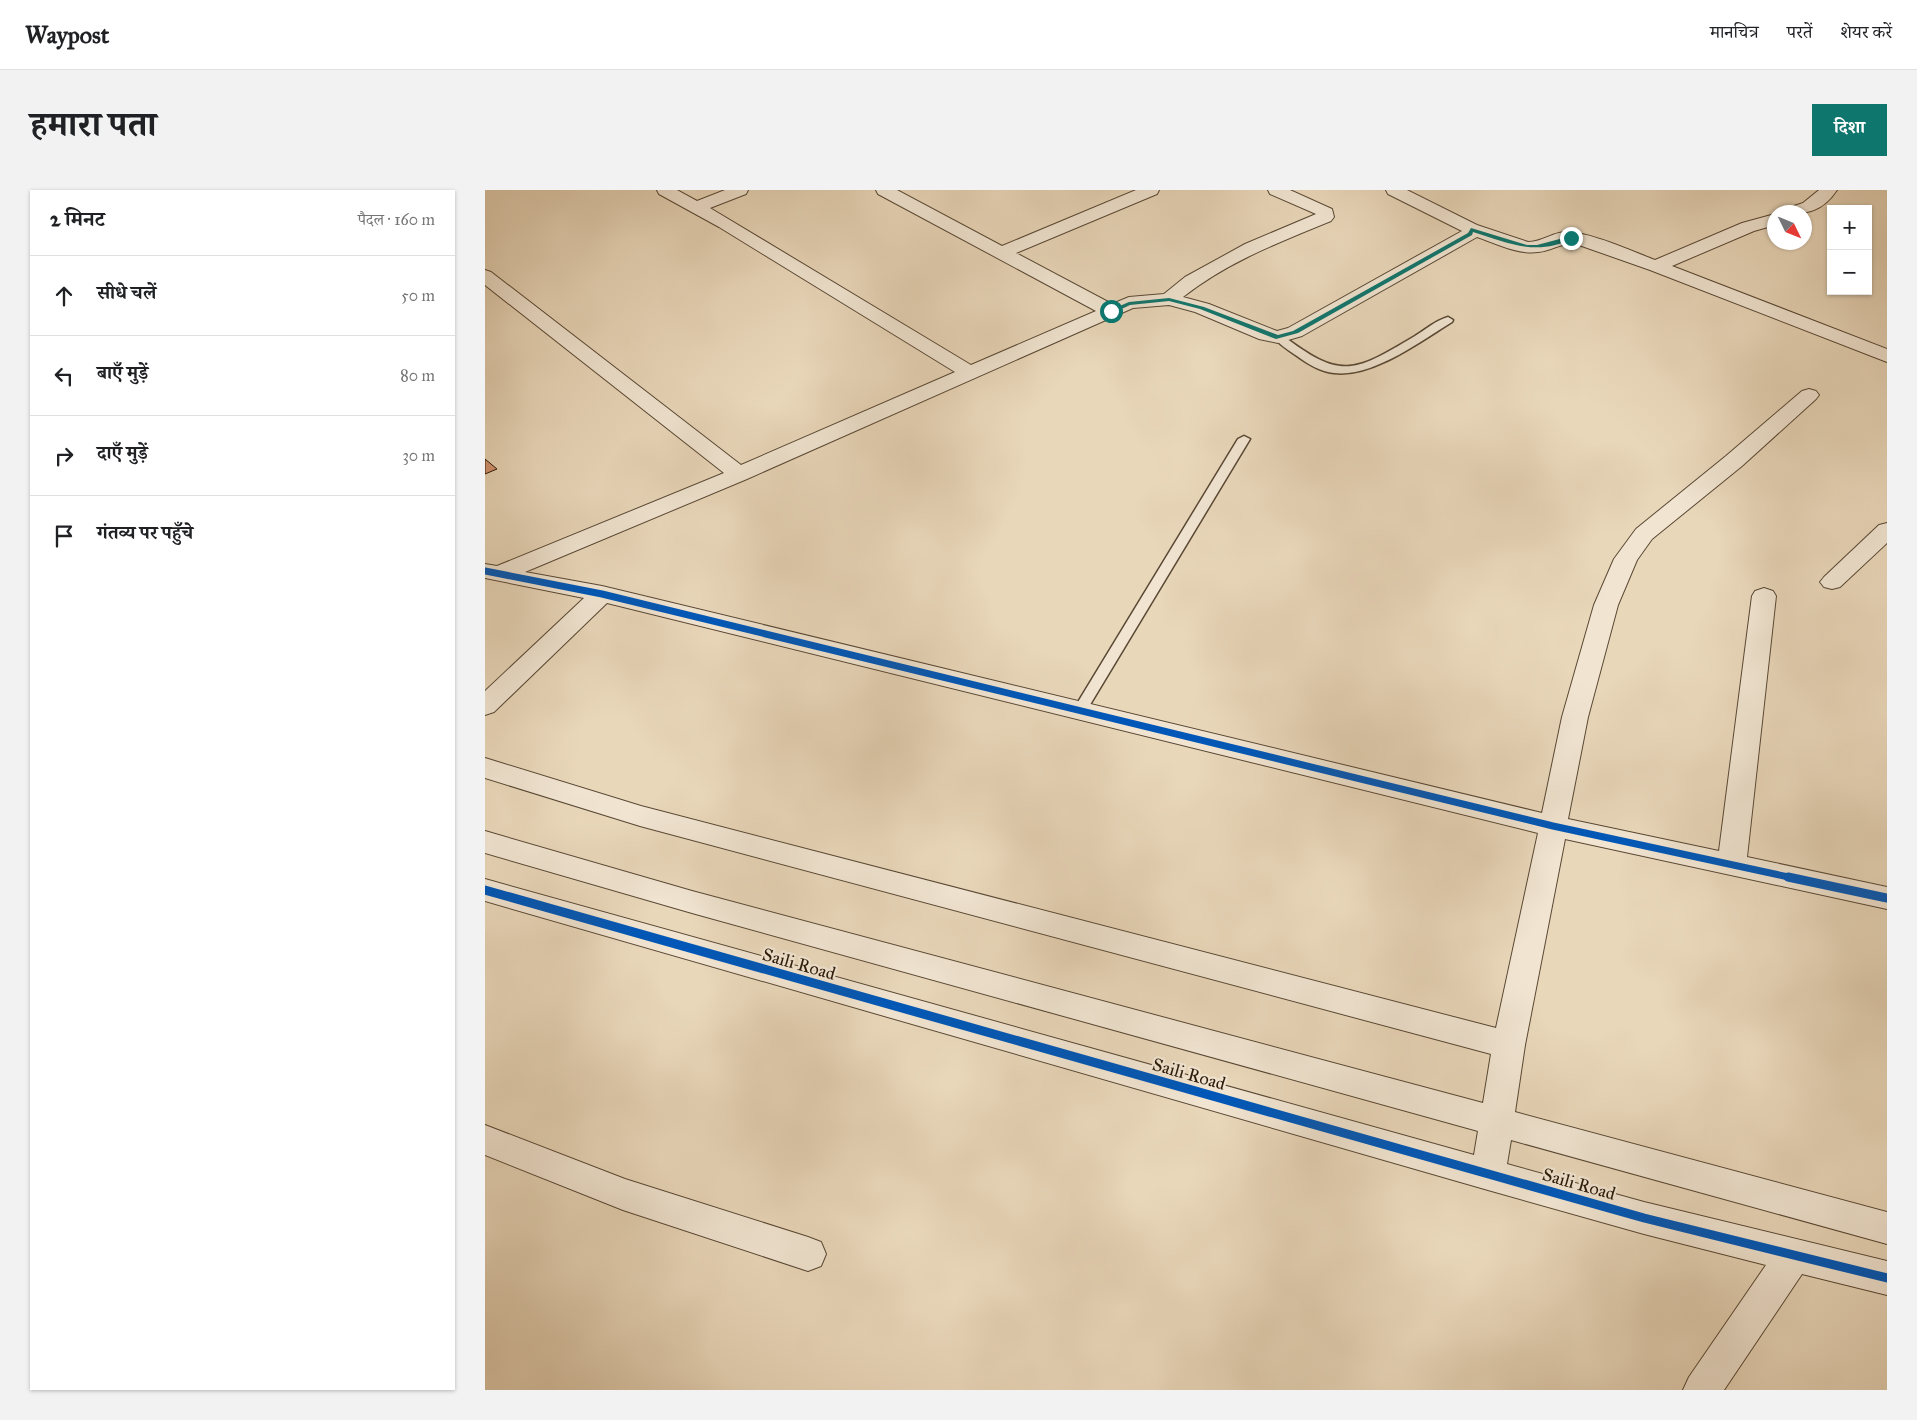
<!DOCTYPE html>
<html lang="hi">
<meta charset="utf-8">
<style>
:root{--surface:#fff;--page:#f2f2f2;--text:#202124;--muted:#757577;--line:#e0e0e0;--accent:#0f766e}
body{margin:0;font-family:"IM FELL Great Primer","Noto Serif Devanagari",serif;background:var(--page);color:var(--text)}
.controls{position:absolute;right:15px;top:15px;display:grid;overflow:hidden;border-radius:0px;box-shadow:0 1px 4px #0004}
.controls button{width:45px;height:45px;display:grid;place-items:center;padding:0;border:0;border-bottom:1px solid var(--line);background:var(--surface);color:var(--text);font:25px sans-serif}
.compass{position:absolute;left:1282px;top:15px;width:45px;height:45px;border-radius:50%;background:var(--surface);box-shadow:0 1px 4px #0004;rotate:133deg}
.stop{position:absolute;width:15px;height:15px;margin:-11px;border:4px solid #0f766e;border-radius:50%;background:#fff}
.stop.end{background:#0f766e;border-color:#fff;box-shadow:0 1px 5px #0008}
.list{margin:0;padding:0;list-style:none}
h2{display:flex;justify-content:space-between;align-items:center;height:65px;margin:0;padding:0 20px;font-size:21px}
h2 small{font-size:16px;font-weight:400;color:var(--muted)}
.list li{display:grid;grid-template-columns:32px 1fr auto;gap:15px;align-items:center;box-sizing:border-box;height:80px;padding:0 20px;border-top:1px solid var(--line)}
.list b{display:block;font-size:19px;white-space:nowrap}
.list em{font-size:16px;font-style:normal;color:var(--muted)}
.icon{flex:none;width:28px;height:28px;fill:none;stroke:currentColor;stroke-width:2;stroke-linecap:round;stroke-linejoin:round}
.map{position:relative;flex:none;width:1402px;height:1200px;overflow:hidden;border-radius:0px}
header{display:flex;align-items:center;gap:30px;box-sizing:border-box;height:70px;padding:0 25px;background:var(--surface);border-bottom:1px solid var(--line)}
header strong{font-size:24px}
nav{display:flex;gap:28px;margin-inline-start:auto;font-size:18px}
.intro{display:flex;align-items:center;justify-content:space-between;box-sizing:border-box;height:120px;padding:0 30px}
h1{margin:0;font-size:35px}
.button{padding:12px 22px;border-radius:0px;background:var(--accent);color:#fff;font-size:18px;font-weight:700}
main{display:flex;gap:30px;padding:0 30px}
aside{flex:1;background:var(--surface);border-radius:0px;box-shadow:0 1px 4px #0004}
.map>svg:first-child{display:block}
.building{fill:#d49471;stroke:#291808}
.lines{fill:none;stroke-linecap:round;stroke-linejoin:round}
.service-casing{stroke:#594834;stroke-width:3}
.minor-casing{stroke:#594834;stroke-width:2}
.service{fill:#f1e5d2;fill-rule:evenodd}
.minor{fill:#f1e5d2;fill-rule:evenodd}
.cycleway-far1-casing{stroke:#f1e5d2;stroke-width:10}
.cycleway-casing{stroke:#f1e5d2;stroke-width:12}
.cycleway-far1{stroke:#0057b8;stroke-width:7}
.cycleway{stroke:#0057b8;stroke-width:9}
.route{fill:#0f766e}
.labels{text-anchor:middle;stroke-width:4.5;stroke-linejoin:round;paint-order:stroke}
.street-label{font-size:18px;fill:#291808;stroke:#f1e5d2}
</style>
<header>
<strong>Waypost</strong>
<nav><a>मानचित्र</a><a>परतें</a><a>शेयर करें</a></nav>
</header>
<div class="intro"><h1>हमारा पता</h1><a class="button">दिशा</a></div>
<main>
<aside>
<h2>2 मिनट<small>पैदल · 160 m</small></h2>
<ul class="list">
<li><svg class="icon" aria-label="ahead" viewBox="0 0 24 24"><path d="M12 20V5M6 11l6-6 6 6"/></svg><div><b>सीधे चलें</b></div><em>50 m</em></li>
<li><svg class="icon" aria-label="left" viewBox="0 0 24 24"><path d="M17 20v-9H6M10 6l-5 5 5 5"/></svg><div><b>बाएँ मुड़ें</b></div><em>80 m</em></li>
<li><svg class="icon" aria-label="right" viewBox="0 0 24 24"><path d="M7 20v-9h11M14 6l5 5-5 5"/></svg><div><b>दाएँ मुड़ें</b></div><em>30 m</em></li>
<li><svg class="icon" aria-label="arrive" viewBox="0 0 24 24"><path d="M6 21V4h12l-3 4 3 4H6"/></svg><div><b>गंतव्य पर पहुँचे</b></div></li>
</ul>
</aside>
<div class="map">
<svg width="1402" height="1200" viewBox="0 0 1402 1200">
<rect width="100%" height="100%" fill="#e9d7ba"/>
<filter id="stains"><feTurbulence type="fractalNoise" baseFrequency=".004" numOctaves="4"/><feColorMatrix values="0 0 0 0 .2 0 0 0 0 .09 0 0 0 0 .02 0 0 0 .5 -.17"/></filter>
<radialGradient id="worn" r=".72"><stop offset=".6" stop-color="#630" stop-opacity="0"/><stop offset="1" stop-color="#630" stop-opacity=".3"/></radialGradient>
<!-- building -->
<polygon class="building" points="0,269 12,279 0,284"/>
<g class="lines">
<defs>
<g id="service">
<path d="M963,127L968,130L967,132C936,151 887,188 849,183C836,182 823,174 812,166C803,160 794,154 788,147L789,145H797C856,190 868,183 930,146C940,140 951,130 963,127Z"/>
<polygon points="759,246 765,249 600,523 590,523 588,520 590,517 753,249"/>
</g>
<g id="minor">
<path d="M172,0H192L212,11L240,0H263L261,4L225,18L486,175L611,121L393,4L391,0H412L517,56L651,0H674L672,4L531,63L627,114L644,107L679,104L700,87L760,54L831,24L785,4L783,0H805L847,19L849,27L846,31C795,52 742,72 698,107L724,114L792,141L803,138L977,41L903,4L901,0H922L992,35L1043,52C1057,52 1068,42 1081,42C1105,42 1147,61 1170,70L1257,33L1290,24V35L1269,41L1187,76L1402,159V172L1165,80L1091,54C1076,52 1067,61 1053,62C1033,65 1010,53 992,47L817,146L793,153L774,149L710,122L684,115L648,118L262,289L40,382L117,396L1057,623L1077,527L1109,415L1129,369L1151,339L1241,266L1317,201L1324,199L1331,201L1334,205L1331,209L1257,276L1167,349L1152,370L1133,415L1103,527L1083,629L1234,661L1267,406L1270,401L1279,398L1288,401L1291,406L1262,667L1402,697V719L1080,649L1040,855L1030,922L1402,1022V1054L1026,950L1022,974L1159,1012L1402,1071V1105L1317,1084L1239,1200H1198L1204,1187L1281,1075L1159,1044L1003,1000L0,711V689L989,965L993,941L207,723L0,663V641L207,701L998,913L1006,864L155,636L0,588V568L156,616L1011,838L1053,643L122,413L9,522L0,525V501L99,408L0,388V374L12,376L239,283L0,95V80L6,82L256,275L470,182L234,37L174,4Z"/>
<path d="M1334,0H1352C1338,21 1322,25 1300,22L1303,18L1318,13Z"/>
<polygon points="1402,333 1402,353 1355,397 1347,399 1339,397 1335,392 1339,387 1394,335"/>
<polygon points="0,935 140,989 323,1047 336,1052 341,1064 336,1076 323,1081 138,1020 0,965"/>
</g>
</defs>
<!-- service casing -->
<use href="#service" class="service-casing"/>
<!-- minor casing -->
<use href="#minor" class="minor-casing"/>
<!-- service -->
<use href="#service" class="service"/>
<!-- minor -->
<use href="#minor" class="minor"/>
<defs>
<polyline id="cycleway-far1" points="0,381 117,404 1068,636 1308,688"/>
<g id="cycleway">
<polyline points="1303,687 1402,708"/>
<polyline points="0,700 1159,1028 1402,1088"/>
</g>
</defs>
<!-- cycleway-far1 casing -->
<use href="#cycleway-far1" class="cycleway-far1-casing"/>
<!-- cycleway casing -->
<use href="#cycleway" class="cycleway-casing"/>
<!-- cycleway-far1 -->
<use href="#cycleway-far1" class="cycleway-far1"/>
<!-- cycleway -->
<use href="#cycleway" class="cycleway"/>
</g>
<!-- route -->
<path class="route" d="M986,38L1042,55H1052L1086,46L1088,48C1052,67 1024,53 988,42L987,45L813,143L791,149L715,119L684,111L645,115L628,123L623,121L644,112L684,108L719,117L793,145L808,141L983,43Z"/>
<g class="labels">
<!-- street labels -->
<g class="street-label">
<text transform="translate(314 774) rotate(16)" y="6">Saili Road</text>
<text transform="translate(704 884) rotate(16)" y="6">Saili Road</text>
<text transform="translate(1094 994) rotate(16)" y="6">Saili Road</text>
</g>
</g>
<rect width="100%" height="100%" filter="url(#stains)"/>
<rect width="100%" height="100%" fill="url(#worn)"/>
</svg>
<div class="controls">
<button>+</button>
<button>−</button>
</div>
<svg class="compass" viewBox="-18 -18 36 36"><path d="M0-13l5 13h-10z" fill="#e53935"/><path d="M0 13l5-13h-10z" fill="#757577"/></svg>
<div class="stop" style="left:626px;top:121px"></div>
<div class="stop end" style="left:1086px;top:48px"></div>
</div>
</main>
